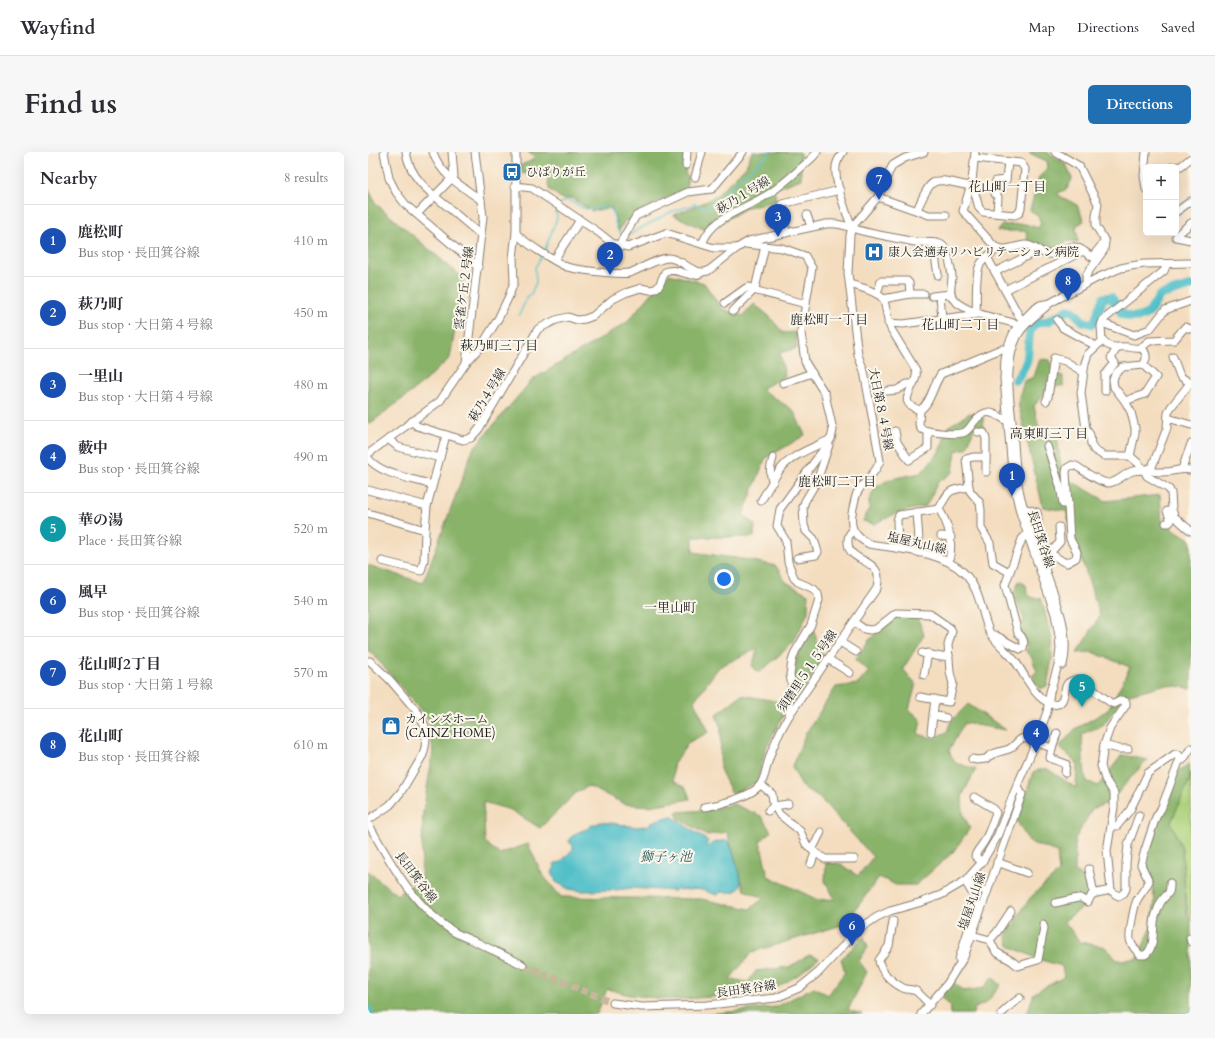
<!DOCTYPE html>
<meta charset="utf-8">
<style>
:root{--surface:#fff;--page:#f7f7f7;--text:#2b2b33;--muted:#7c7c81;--line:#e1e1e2;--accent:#1f6fb2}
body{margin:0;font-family:Cardo,"Noto Serif JP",serif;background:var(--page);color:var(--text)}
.controls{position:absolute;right:12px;top:12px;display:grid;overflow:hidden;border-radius:6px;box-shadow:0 4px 16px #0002}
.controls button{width:36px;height:36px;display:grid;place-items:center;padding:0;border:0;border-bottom:1px solid var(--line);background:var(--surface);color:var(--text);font:20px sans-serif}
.you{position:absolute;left:356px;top:427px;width:14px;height:14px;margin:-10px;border:3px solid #fff;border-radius:50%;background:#1a73e8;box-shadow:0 0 0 6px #1a73e833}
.badge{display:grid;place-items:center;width:26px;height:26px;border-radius:50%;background:var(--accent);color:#fff;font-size:13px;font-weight:700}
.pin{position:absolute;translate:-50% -33px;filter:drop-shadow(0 1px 2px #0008)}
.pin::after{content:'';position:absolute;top:21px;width:14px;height:12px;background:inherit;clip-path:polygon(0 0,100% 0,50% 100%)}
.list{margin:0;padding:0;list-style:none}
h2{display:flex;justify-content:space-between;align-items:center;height:52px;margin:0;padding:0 16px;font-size:17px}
h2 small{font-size:13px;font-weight:400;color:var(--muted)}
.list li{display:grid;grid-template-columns:26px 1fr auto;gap:12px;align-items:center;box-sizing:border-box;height:72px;padding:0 16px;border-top:1px solid var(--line)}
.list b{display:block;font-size:15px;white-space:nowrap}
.list p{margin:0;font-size:13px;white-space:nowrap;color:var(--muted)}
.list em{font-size:13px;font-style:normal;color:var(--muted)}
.map{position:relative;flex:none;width:823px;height:862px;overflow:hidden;border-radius:6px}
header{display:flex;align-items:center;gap:24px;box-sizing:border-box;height:56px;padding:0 20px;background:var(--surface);border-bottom:1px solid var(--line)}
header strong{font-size:19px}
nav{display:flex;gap:22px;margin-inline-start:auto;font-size:14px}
.intro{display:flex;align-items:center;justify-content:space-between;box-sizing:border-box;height:96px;padding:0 24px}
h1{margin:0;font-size:28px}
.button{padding:10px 18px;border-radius:6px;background:var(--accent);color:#fff;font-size:14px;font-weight:700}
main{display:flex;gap:24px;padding:0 24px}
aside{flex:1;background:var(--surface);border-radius:6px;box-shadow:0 4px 16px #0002}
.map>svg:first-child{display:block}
.green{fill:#add17b;stroke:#64764c}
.forest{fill:#8ab36b;stroke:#536844}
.water{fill:#52c0c9;stroke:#376e72}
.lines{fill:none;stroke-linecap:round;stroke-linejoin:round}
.stream{stroke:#52c0c9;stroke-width:1.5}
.river{stroke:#52c0c9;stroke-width:9}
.minor-tunnel{stroke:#c9b69e;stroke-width:7;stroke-dasharray:7 3.5;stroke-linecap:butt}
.minor-casing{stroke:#887c6e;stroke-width:9}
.minor{stroke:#fff;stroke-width:7}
.labels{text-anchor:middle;stroke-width:4;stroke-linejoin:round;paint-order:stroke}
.poi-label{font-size:12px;fill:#1c1c1c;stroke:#fbf7ec;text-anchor:start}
.street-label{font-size:12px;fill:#1c1c1c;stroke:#fbf7ec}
.neighbourhood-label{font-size:13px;fill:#1c1c1c;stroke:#fbf7ec}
.water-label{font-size:13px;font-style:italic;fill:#325e61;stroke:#fbf7ec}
</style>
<header>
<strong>Wayfind</strong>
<nav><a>Map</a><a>Directions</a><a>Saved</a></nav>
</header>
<div class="intro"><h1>Find us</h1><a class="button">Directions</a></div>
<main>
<aside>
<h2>Nearby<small>8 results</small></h2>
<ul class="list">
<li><span class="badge" style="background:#1a4fb4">1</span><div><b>鹿松町</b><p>Bus stop · 長田箕谷線</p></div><em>410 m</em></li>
<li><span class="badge" style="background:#1a4fb4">2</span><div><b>萩乃町</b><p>Bus stop · 大日第４号線</p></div><em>450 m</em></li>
<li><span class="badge" style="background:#1a4fb4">3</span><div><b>一里山</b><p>Bus stop · 大日第４号線</p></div><em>480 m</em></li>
<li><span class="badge" style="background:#1a4fb4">4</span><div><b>藪中</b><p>Bus stop · 長田箕谷線</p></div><em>490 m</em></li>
<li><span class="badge" style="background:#0f9aa8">5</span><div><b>華の湯</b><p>Place · 長田箕谷線</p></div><em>520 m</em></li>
<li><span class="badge" style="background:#1a4fb4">6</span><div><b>風早</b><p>Bus stop · 長田箕谷線</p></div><em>540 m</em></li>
<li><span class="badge" style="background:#1a4fb4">7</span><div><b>花山町2丁目</b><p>Bus stop · 大日第１号線</p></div><em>570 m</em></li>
<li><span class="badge" style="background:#1a4fb4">8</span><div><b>花山町</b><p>Bus stop · 長田箕谷線</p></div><em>610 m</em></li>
</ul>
</aside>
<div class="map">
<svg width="823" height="862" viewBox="0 0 823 862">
<rect width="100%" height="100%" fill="#fbf7ec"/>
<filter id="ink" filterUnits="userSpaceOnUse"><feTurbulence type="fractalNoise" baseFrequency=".025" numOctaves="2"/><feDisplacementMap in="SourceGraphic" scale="8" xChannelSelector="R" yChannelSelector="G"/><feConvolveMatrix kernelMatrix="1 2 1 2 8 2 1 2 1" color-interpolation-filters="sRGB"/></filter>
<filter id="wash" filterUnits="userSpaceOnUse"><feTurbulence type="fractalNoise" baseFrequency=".012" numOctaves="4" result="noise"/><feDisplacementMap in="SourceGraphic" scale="16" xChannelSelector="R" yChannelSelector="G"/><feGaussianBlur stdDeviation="0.9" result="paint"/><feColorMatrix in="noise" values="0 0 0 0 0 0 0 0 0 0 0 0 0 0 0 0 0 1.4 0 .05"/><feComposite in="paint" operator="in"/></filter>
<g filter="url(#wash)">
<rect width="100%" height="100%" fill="#f4ddbf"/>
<!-- green -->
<polygon class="green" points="823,621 823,762 820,762 811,695 802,671"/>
<!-- forest -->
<g class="forest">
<polygon points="160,0 316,0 319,8 317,22 320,24 318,36 270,60 262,71 257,68 251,79 244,56 224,59 203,46 194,47 181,37 178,16 167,24 154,21 153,13 161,10 167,6"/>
<polygon points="384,0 432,0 433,27 406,37 408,49 380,55 349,73 342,80 305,63 337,50 349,43 378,14"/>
<polygon points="661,0 679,0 698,12 704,27 699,37 690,41 690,43 709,53 716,69 708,74 710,90 700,89 679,99 660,89 658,79 629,79 634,73 657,72 670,76 673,71 670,64 662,58 671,25 680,16 679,9 663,2"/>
<polygon points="0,36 8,52 96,127 82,206 50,235 0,273"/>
<polygon points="301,122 336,131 354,157 375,164 386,152 401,164 415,181 428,180 429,196 412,201 417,224 393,237 425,258 437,283 397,307 375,363 387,372 386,385 325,385 325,400 381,408 408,414 418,430 440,442 440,460 426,490 391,521 384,514 390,496 351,515 326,549 341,580 321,590 305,613 305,629 318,636 322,647 281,654 257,652 220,634 209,640 172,676 143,658 115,650 117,690 131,702 160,692 174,722 193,745 333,747 382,757 396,746 376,738 359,680 339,683 310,666 308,660 341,658 365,652 393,664 403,680 392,689 400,724 450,748 467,747 457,729 458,711 472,712 490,724 505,705 450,644 434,635 424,614 438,581 468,535 490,532 501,519 487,508 501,488 527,463 550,466 556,483 535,517 548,532 541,557 553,568 550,582 565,586 579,580 583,569 600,552 638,578 596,571 581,599 587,611 608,617 594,644 595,662 602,676 585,700 548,733 528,733 511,725 477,772 384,800 362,827 380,830 388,819 421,815 441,803 451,806 430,823 408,836 381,842 304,848 262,843 239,837 229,862 0,862 0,719 29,743 53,727 55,660 65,600 61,568 3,500 0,499 0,413 55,431 105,297 164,228 258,171"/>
<polygon points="672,207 682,208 684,220 695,224 695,234 683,234 666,254 672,280 689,284 694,324 738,349 792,343 794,370 823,388 823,537 816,535 795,533 758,543 735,573 714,582 715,606 718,629 730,634 754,603 780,608 765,623 742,650 724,657 707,687 707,720 722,731 719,752 696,769 712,790 737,795 749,808 769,807 782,779 787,749 778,701 789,665 812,618 821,612 822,627 803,670 814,696 819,764 823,764 823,862 659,862 666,841 696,825 694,814 673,808 641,794 638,783 662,746 691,720 689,700 661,690 649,669 665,620 678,616 708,636 709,611 691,595 707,577 740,558 762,515 724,500 709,501 732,464 698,359 675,355 650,251 656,229 666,225"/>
<polygon points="602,261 615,265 616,277 606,276 599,296 588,299 585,320 570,330 558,354 529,361 506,372 495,369 501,357 501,348 508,335 522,327 553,321 571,300 581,274"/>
<polygon points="651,429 658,433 659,442 665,446 673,446 683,483 684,507 679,534 672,537 664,524 669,519 663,504 658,500 659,492 650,476 655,472 656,466 645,443"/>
<polygon points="445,476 451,496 457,505 426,552 428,533 426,519 430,502"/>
<polygon points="373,543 413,550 416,562 398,596 389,630 364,642 352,617 353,576 348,563"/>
<polygon points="496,785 500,795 491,809 499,820 480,858 494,862 340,862 408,855 446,835 460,843 477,820 473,807"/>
<polygon points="624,825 633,833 618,851 607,856 605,862 582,862 583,854 572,845 584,829 596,839 616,836"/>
</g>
<!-- water -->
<path class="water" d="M299,665H305L340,689L338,693L339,695C345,690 354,687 361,690C364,699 374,723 373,732C372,741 359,741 352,740L350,743C344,742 339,739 334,738C326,736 317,740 309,737L307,739L264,736L247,738L214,739L201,737L188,730L184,720L187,715L186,712L189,710L192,711L205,697V694L201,690L202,686L210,680L219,677L222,674L233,670L250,672L268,675L279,674L286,669Z"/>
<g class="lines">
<!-- stream -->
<g class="stream">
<path d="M192,52L198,48C205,49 212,56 219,57C229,58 234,52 244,58L249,77L255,83"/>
<polyline points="259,84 303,60 327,52 337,56 351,49 366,31 403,0"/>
<polyline points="176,100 189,66 188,60 190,57"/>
<polyline points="151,163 160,144 163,142 168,130 167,116 174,103"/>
</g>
<!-- river -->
<g class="river">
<path d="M648,228C652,221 657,215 659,208C661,197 660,186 663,175L671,170L680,169L700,158L705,159L715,169L724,172L727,169L735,146L743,145L754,162L762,165H772L781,161L792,143L823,134"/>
<polyline points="0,858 1,862"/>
</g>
</g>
</g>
<g filter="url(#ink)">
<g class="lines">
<!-- minor-tunnel -->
<polyline class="minor-tunnel" points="155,813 245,851"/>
<defs>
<g id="minor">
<polyline points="16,0 21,26 28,40 38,53 110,115"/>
<path d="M38,0C42,26 61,40 80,55C91,65 102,74 113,83"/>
<path d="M65,0C72,23 95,35 113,48"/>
<path d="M148,0V81C155,90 189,111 199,115C209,118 251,123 261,121C271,118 292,105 301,106C315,107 325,124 340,119L369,96L381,89L458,72C470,71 479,74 490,78C508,83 529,86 547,90C555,91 568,89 574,93C580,97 583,117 584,124C584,132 580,141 586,148C599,161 628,166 645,171"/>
<path d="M475,0C472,4 469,9 468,14C466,29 478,61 484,75"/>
<path d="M556,0L537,6L525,13L521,20L510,45L484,75L482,83L480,121L490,203L496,219L512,309C506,325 496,328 489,341C487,346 486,352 485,356C481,374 484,383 501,392C530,397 574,399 596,421C612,437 613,459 621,479C625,488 640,500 647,509C655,520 661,534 671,544C675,548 684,554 690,552C698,549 695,536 700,531C702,529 706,528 708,527L714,529L743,551L746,552L754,548L758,550V553L742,576L736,593L733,614L737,627L746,641V655L739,699L743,738L747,742L751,744L756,741L758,737V711L760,693L771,663"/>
<path d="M607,0L604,29L595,59L627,95C637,100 647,94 657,93C667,93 671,101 680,102C683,103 686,101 689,100C708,92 707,93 724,105L737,89"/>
<polyline points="687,0 711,14 730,52 728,64 728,74 737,89 736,98 721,119 718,124 718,132"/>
<polyline points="778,0 776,24 778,37"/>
<polyline points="318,13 319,0"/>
<polyline points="804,15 813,14 823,6"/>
<polyline points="327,25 334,0"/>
<polyline points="604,30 611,56 615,60 647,63 651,61 653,56 657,17 653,11 607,6"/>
<polyline points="147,34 164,36 230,80 244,91 251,93 260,95 298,81 346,96 369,96"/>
<polyline points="510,45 561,63 578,63"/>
<path d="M549,58C565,21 565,27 602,34"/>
<polyline points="808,60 823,49"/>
<polyline points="629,61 630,45 627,42 628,29 638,28 640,10"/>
<polyline points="49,62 86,24 84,0"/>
<polyline points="439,63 443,75"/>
<polyline points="823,71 809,83 808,85 823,88"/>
<polyline points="418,81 414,52 472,38"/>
<polyline points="565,91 570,123"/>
<path d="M334,92C345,62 381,57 405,39C419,29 432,17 445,5L449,0"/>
<polyline points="377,92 414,96 437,104 444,116 433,180 437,210 457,242 465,278 463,287 412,357 409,374 418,389 420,410 426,426 430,430 446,437 450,442 451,448 443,473 427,500 424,509 422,523 424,534 420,557 422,562"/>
<polyline points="251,93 268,64 320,40 344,37 375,0"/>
<polyline points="397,94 387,137 389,139 438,152"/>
<polyline points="619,105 651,164"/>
<polyline points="186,108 212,68"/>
<polyline points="799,112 796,119 735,168 733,174 734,189 720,202 717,211 713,241 718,277 722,283 723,292 726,298 736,304 762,304 770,311 776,318 779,324 801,337 803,341 804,357 806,364 817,374 823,379"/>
<polyline points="627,120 671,98"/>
<path d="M482,132C491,135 513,140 516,149C519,159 519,168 523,177L548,218C548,220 549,222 548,224C546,238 527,251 552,258C563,251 565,233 573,222L633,197H642"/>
<polyline points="637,138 715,99"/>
<polyline points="509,142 513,129 539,129 541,131 542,142 515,147"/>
<polyline points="542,142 556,142"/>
<polyline points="572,143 574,167"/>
<polyline points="564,144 583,142"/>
<polyline points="357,151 378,136 381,135 387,137 365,159"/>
<path d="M682,151C671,162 658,169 650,183C635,212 642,248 645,279C647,300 647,321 652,342C658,368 668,392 677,417C688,449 703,479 695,513"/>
<path d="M608,160C609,149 607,121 612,113C615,106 624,101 631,96"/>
<polyline points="689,168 695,176 728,194"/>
<polyline points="520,171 535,172 611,162"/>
<polyline points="734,171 766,183 782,177 797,158 823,149"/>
<path d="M734,189C746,198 746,194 760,195C764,196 768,197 773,196L781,189L806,188L817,175L823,177"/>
<polyline points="805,205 812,224 822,231"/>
<polyline points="98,211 114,193 130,167 141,144 146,130 145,106 148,81"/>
<polyline points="415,231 444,221"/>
<polyline points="519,239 529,238 539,232 545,232"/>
<polyline points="737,239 737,223 747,211 743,206 749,196"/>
<polyline points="678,249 680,245 686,206 697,209 715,220"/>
<polyline points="757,249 777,242 788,225 775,213"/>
<path d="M552,258L551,272L553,277C561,280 589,284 597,280C600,278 603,274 605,271C618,255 624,260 639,269"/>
<polyline points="800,266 823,273"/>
<path d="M44,269L49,274L95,288L103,286L111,277L170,177L188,168L200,165L209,168L217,167L225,164L245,147L257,141L273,136L282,138L287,137L291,134L297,120C310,114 321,128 333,121"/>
<polyline points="527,279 529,290 541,308 560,296 560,279"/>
<polyline points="610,280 616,281 618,287 618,320"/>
<polyline points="20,287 30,295 72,306"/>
<polyline points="679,294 692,334 695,352 700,352"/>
<polyline points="0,302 72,249 98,211 115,65 107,0"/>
<path d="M762,304L767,282V276L763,260L757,249L746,235L745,228L747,222L755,215L775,213C779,208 780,201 773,196"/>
<path d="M0,306C11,322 46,327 64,333"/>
<polyline points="778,317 784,315 799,276 800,261 803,255 823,230"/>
<polyline points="814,317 823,292"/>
<path d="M405,330C401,321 402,316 405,306"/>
<polyline points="601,335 598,307 605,305 618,305"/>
<polyline points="0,338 59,354"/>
<path d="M393,349C399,339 404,329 411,319C423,303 444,296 461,288"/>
<path d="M657,359L659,357L669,360L670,364V376L676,397L694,409L699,411L708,406L709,400L702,387L698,320L699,316L704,313L708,314C716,319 732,331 741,331C750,330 757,321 765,319C776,316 786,321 796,320C807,320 810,316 823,318"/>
<polyline points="549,360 552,401"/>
<polyline points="0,361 57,378 59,354 78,283"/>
<polyline points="798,371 801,371 803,369 799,359"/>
<polyline points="573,384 583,385"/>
<polyline points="530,397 529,368 531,363 571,357"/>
<polyline points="682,401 692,390 691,375"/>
<polyline points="429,406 448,403 450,400 446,387 438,379 436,373 435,355 437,349 449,329 461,293"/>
<polyline points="14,409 53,419 56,408 57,378"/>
<path d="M581,410C585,389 582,375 571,357C581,338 580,338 601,335L602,339L612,351L613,358V376L622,391L625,411L641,420"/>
<polyline points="486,470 496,477 502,478 508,477 528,461 562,462 582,476 584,479 580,493 582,520 585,532 581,550 552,545"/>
<path d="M627,483L652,497L655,496C657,490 656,486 650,481L637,433L654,387L659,382"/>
<polyline points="472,490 488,500"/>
<polyline points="554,501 573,505 581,503"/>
<polyline points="460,507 482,521"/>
<polyline points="0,509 2,509 22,528 51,562 57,574 58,586 57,595 55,603 33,640 22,653 0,668"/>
<polyline points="556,523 560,501"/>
<polyline points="565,563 578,566"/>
<polyline points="563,580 567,547"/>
<polyline points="689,581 684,596 682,606 698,612 697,621"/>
<polyline points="736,593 751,597 760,597"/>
<path d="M604,607L609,608L618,607C624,600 633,600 641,597C648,594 649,587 656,586L684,596"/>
<polyline points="393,633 404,642 405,651 411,662 432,679 438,692 444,698 457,707 486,707"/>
<path d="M606,645L626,657L628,661C624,670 622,679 617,688C614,694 609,698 607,704L614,710"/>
<path d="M336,655C351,653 383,645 392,633C397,627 398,616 400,610C405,593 413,577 422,562L509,436C510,431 511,425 509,420C502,406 479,408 480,389C480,384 481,382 485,378"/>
<polyline points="400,659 406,654 420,652"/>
<path d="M0,671C23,712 46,755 86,780C93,784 101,787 108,790C124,798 140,805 155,813"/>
<polyline points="744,674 749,674 762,658 780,621 807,602 811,603 812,607"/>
<polyline points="442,696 447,692 453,680"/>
<polyline points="629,710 659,721"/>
<polyline points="443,712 447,701"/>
<polyline points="721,717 726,742"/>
<polyline points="597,729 619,740"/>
<path d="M802,731C802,742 801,740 795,747C791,752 789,759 787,765C784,777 788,795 777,803H772C768,798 763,794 762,787C761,781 766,754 769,748C773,741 778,736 781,729L773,713L777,698L788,665L793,657L812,607L815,608L823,596"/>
<polyline points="687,751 710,746 713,746 720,750 724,742 743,738"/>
<path d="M525,769L521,794L511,808C512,820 525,831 535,836C539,838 544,837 548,839C553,843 557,848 562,853"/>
<polyline points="604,783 622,788 628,800 644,809 650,814 670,808 676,776 675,772"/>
<polyline points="622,788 629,780 643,759"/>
<polyline points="823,790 822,786 823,786"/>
<polyline points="591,807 608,753 607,746 597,729"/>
<polyline points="245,851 274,855 339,853 408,846 431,836 451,820 491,777 509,765 522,759 554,750 573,743 597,729 614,710 629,685 645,643 668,590 679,560 682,540 690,513 692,497 691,484 687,462 652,360 645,330 636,227 637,207 639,196 645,182 650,173 665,158 672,153 682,151 729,126 753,116 763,114 776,112 823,111"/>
<polyline points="553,862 579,832 596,805 654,642 649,634"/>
<polyline points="633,862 644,852 652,846"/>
</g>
</defs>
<!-- minor casing -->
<use href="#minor" class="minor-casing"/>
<!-- minor -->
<use href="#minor" class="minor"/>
</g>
</g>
<!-- icons -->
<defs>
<symbol id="bus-square" viewBox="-11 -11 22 22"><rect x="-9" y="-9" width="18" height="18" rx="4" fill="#1f6fb2" stroke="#fbf7ec"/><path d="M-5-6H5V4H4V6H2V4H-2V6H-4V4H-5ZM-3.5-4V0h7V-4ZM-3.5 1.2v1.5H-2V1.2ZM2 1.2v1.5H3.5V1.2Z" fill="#fff"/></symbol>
<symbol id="hospital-square" viewBox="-11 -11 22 22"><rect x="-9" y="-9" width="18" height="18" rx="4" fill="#1f6fb2" stroke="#fbf7ec"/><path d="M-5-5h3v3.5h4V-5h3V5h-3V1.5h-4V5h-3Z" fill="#fff"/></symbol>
<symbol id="shop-square" viewBox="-11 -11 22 22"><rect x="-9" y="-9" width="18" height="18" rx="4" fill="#1f6fb2" stroke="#fbf7ec"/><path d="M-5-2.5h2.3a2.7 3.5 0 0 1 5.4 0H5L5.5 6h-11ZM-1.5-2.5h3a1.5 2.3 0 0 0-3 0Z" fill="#fff"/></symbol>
</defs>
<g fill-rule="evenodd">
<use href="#bus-square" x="133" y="9" width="22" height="22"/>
<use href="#hospital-square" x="495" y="89" width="22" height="22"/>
<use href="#shop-square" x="12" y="563" width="22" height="22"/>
</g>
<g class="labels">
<!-- poi labels -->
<g class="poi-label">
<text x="158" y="24">ひばりが丘</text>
<text x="520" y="104">康人会適寿リハビリテーション病院</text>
<text x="37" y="571">カインズホーム<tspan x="37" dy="14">(CAINZ HOME)</tspan></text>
</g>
<!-- street labels -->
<g class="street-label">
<text transform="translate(375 43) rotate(-31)" y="4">萩乃１号線</text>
<text transform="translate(96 136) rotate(-83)" y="4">雲雀ケ丘２号線</text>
<text transform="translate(119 243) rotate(-59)" y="4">萩乃４号線</text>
<text transform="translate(513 257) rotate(79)" y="4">大日第８４号線</text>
<text transform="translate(673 387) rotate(72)" y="4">長田箕谷線</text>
<text transform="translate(549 391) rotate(13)" y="4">塩屋丸山線</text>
<text transform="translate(439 519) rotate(-56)" y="4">須磨里５１５号線</text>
<text transform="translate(48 725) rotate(53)" y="4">長田箕谷線</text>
<text transform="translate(604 749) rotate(-71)" y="4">塩屋丸山線</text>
<text transform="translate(378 837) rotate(-8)" y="4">長田箕谷線</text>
</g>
<!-- neighbourhood labels -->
<g class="neighbourhood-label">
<text x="639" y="39">花山町一丁目</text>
<text x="461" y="172">鹿松町一丁目</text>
<text x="592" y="177">花山町二丁目</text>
<text x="131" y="198">萩乃町三丁目</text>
<text x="681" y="286">高東町三丁目</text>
<text x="469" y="334">鹿松町二丁目</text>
<text x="302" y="460">一里山町</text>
</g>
<!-- water labels -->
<g class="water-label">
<text x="298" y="709">獅子ヶ池</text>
</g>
</g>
</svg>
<div class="controls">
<button>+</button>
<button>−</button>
</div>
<div class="you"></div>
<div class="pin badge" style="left:644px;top:344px;background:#1a4fb4">1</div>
<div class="pin badge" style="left:242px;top:123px;background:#1a4fb4">2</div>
<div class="pin badge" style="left:410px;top:85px;background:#1a4fb4">3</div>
<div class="pin badge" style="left:668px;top:601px;background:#1a4fb4">4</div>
<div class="pin badge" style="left:714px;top:555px;background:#0f9aa8">5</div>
<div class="pin badge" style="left:484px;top:794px;background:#1a4fb4">6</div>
<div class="pin badge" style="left:511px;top:48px;background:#1a4fb4">7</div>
<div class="pin badge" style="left:700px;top:149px;background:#1a4fb4">8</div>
</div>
</main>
